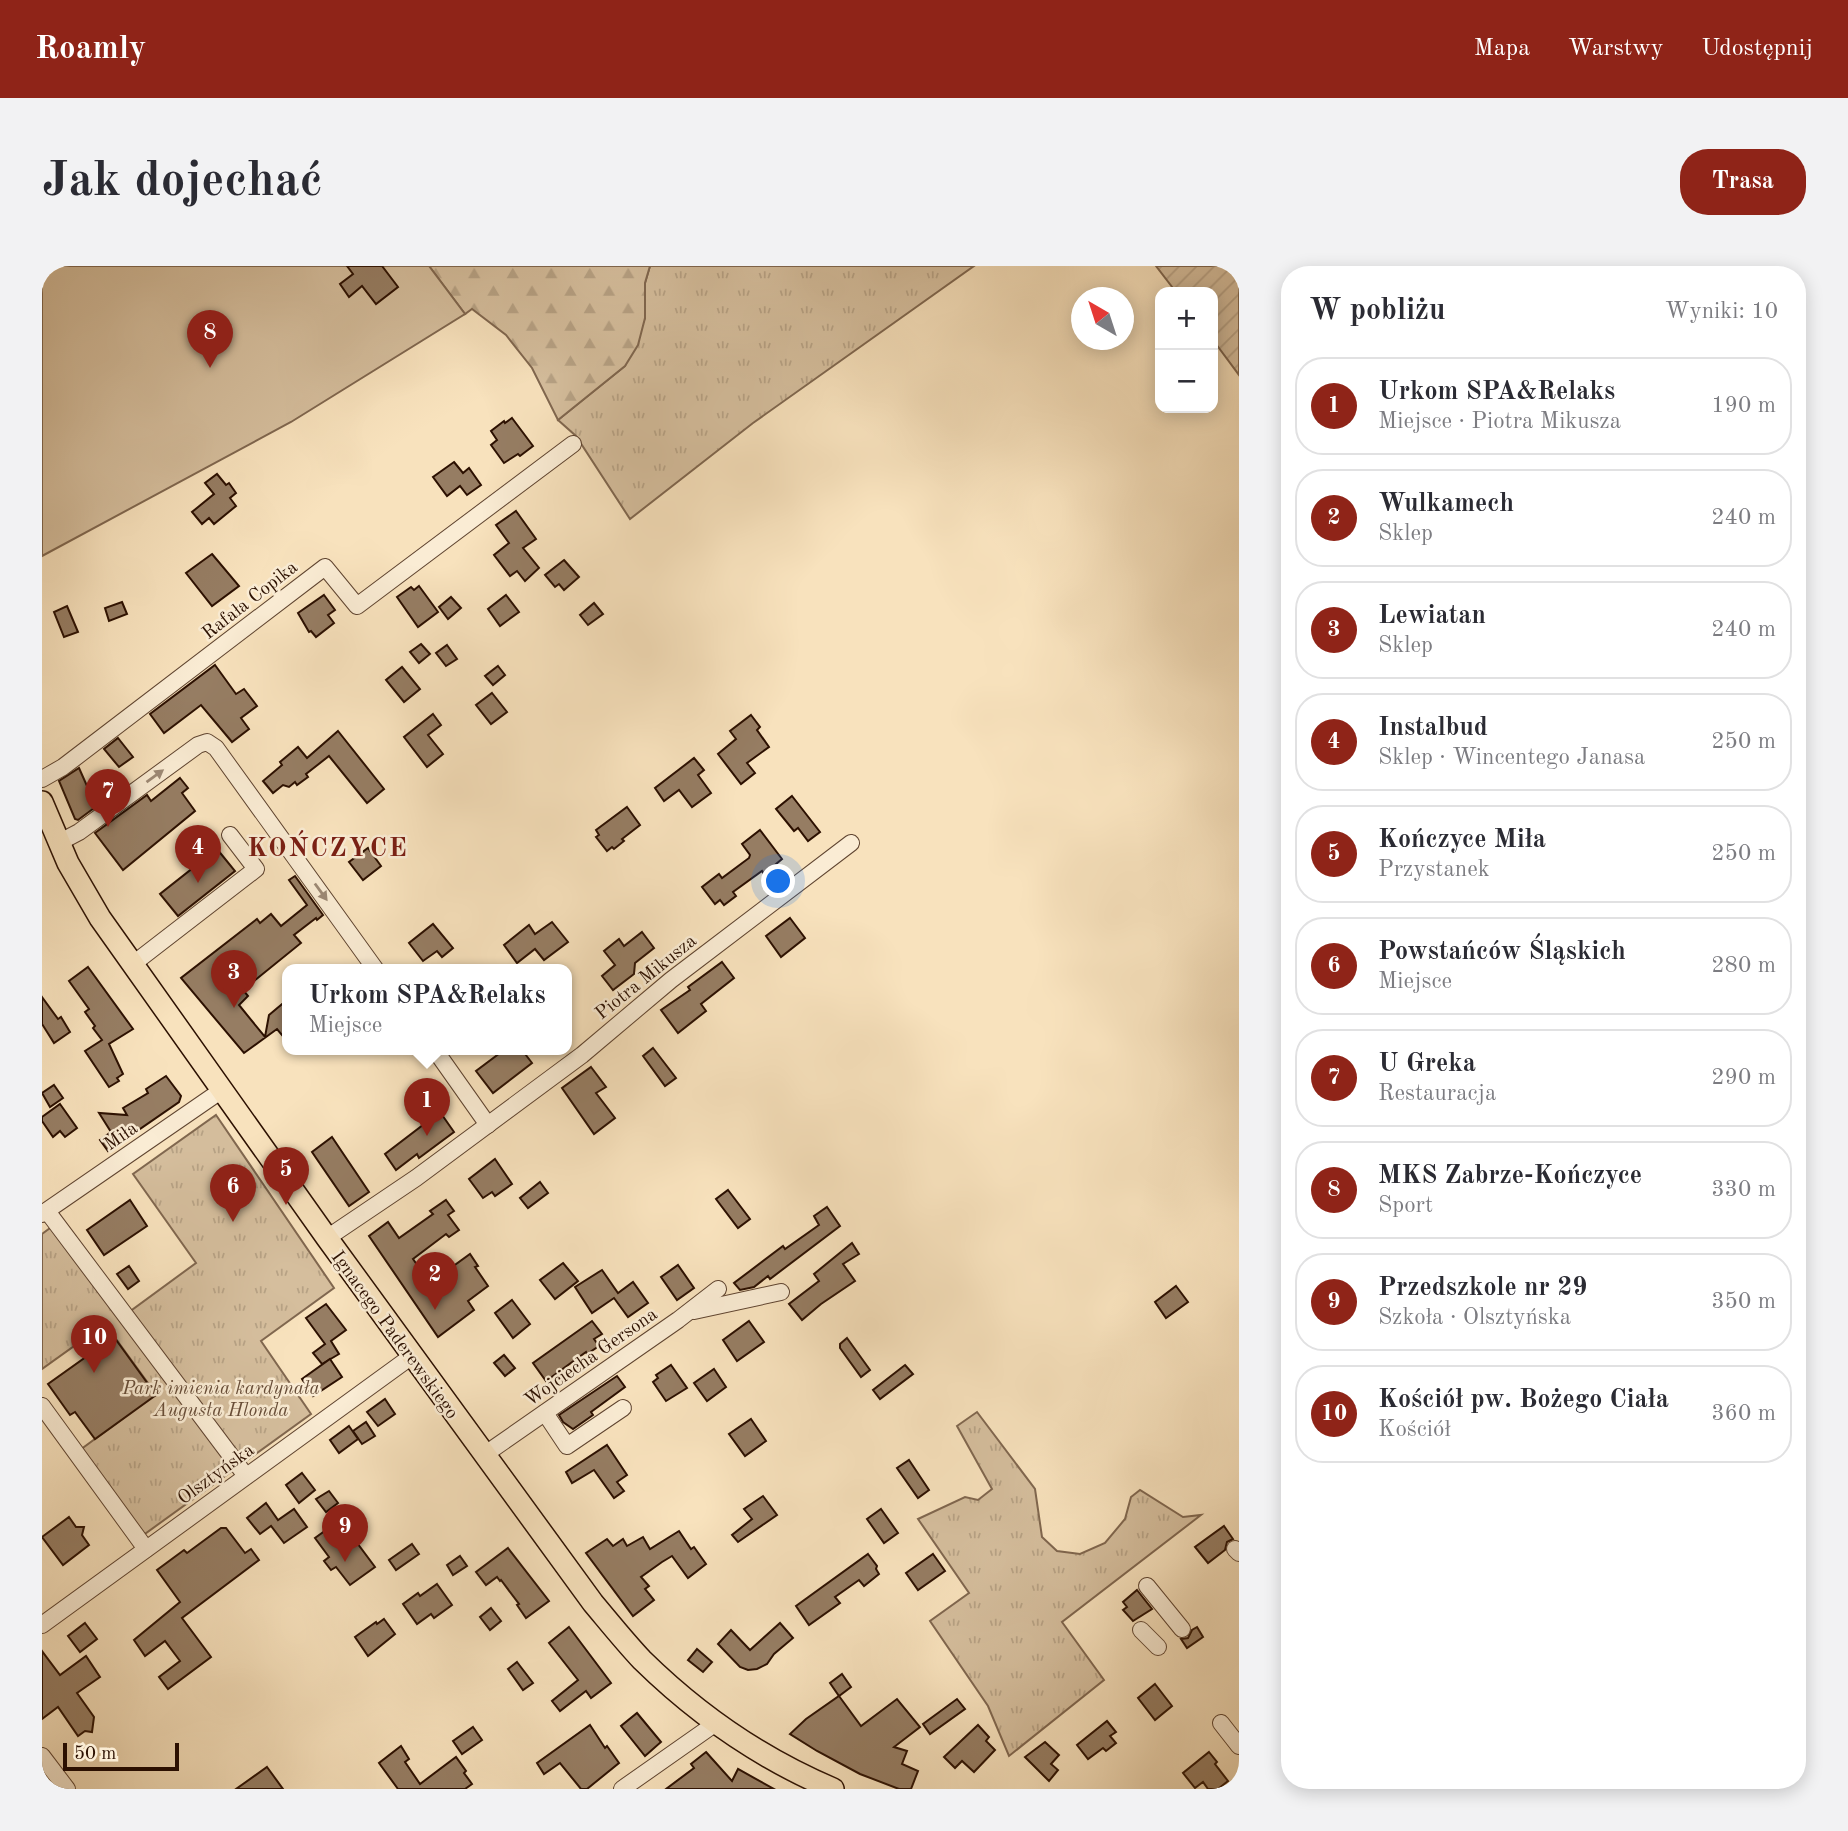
<!DOCTYPE html>
<html lang="pl">
<meta charset="utf-8">
<style>
:root{--surface:#fff;--page:#f2f2f3;--text:#2b2b33;--muted:#7c7c81;--line:#e1e1e2;--accent:#8f2418}
body{margin:0;font-family:"Old Standard TT",serif;background:var(--page);color:var(--text)}
.controls{position:absolute;right:21px;top:21px;display:grid;overflow:hidden;border-radius:14px;box-shadow:0 4px 18px #0003}
.controls button{width:63px;height:63px;display:grid;place-items:center;padding:0;border:0;border-bottom:2px solid var(--line);background:var(--surface);color:var(--text);font:35px sans-serif}
.compass{position:absolute;left:1029px;top:21px;width:63px;height:63px;border-radius:50%;background:var(--surface);box-shadow:0 4px 18px #0003;rotate:321deg}
.scale{position:absolute;left:21px;bottom:18px;width:116px;box-sizing:border-box;padding-left:7px;border:4px solid #2c1001;border-top:0;font-size:19px;line-height:24px;white-space:nowrap;color:#2c1001;-webkit-text-stroke:5px #faecd4;paint-order:stroke}
.you{position:absolute;left:737px;top:616px;width:24px;height:24px;margin:-18px;border:5px solid #fff;border-radius:50%;background:#1a73e8;box-shadow:0 0 0 10px #1a73e833}
.badge{display:grid;place-items:center;width:46px;height:46px;border-radius:50%;background:var(--accent);color:#fff;font-size:23px;font-weight:700}
.pin{position:absolute;translate:-50% -58px;filter:drop-shadow(0 2px 4px #0008)}
.pin::after{content:'';position:absolute;top:37px;width:24px;height:21px;background:inherit;clip-path:polygon(0 0,100% 0,50% 100%)}
.popup{position:absolute;left:240px;top:698px;width:290px;height:91px;box-sizing:border-box;display:grid;place-content:center;border-radius:14px;background:var(--surface);filter:drop-shadow(0 2px 5px #0005);font-size:23px;white-space:nowrap;color:var(--muted)}
.popup b{font-size:26px;color:var(--text)}
.popup::after{content:'';position:absolute;left:50%;top:100%;margin-left:-14px;border:14px solid transparent;border-top-color:var(--surface)}
.list{margin:0;padding:0;list-style:none}
h2{display:flex;justify-content:space-between;align-items:center;height:91px;margin:0;padding:0 28px;font-size:30px}
h2 small{font-size:23px;font-weight:400;color:var(--muted)}
.list li{display:grid;grid-template-columns:46px 1fr auto;gap:21px;align-items:center;box-sizing:border-box;height:98px;margin:0 14px 14px;padding:0 14px;border:2px solid var(--line);border-radius:28px}
.list b{display:block;font-size:26px;white-space:nowrap}
.list p{margin:0;font-size:23px;white-space:nowrap;color:var(--muted)}
.list em{font-size:23px;font-style:normal;color:var(--muted)}
.map{position:relative;flex:none;width:1197px;height:1523px;overflow:hidden;border-radius:28px}
header{display:flex;align-items:center;gap:42px;box-sizing:border-box;height:98px;padding:0 35px;background:var(--accent);color:#fff}
header strong{font-size:33px}
nav{display:flex;gap:38px;margin-inline-start:auto;font-size:24px}
.intro{display:flex;align-items:center;justify-content:space-between;box-sizing:border-box;height:168px;padding:0 42px}
h1{margin:0;font-size:49px}
.button{padding:18px 32px;border-radius:28px;background:var(--accent);color:#fff;font-size:24px;font-weight:700}
main{display:flex;gap:42px;padding:0 42px}
aside{flex:1;background:var(--surface);border-radius:28px;box-shadow:0 4px 18px #0003}
.map>svg:first-child{display:block}
.grass{fill:url(#grass-tufts);stroke:#80674f;stroke-width:2}
.forest{fill:url(#forest-firs);stroke:#80674f;stroke-width:2}
.garden{fill:url(#garden-furrows);stroke:#80674f;stroke-width:2}
.pitch{fill:#d5be9d;stroke:#80674f;stroke-width:2}
.building{fill:#967d63;stroke:#2c1001;stroke-width:2}
.lines{fill:none;stroke-linecap:round;stroke-linejoin:round}
.minor-casing{stroke:#5f4430;stroke-width:18}
.major-casing{stroke:#2c1001;stroke-width:24}
.minor{stroke:#faecd4;stroke-width:16}
.major{stroke:#f8e2bd;stroke-width:21}
.oneway{fill:#9d8975}
.labels{text-anchor:middle;stroke-width:5;stroke-linejoin:round;paint-order:stroke}
.street-label{font-size:19px;fill:#2c1001;stroke:#faecd4}
.park-label{font-size:19px;font-style:italic;fill:#674d38;stroke:#faecd4}
.district-label{font-size:26px;font-weight:bold;letter-spacing:2px;fill:#7a1f14;stroke:#faecd4}
</style>
<header>
<strong>Roamly</strong>
<nav><a>Mapa</a><a>Warstwy</a><a>Udostępnij</a></nav>
</header>
<div class="intro"><h1>Jak dojechać</h1><a class="button">Trasa</a></div>
<main>
<div class="map">
<svg width="1197" height="1523" viewBox="0 0 1197 1523">
<defs>
<pattern id="grass-tufts" width="24" height="20" patternUnits="userSpaceOnUse" patternTransform="scale(1.75)"><rect width="24" height="20" fill="#d5be9d"/><path d="M3 7l-1-3M5 7V3M7 7l1-3M15 17l-1-3M17 17v-4M19 17l1-3" fill="none" stroke="#b7a285"/></pattern>
<pattern id="forest-firs" width="22" height="20" patternUnits="userSpaceOnUse" patternTransform="scale(1.75)"><rect width="22" height="20" fill="#d5be9d"/><path d="M5 1l3.5 6h-7zM16 11l3.5 6h-7z" fill="#b7a285"/></pattern>
<pattern id="garden-furrows" width="10" height="10" patternUnits="userSpaceOnUse" patternTransform="scale(1.75)"><rect width="10" height="10" fill="#d5be9d"/><path d="M-1 1l2-2M0 10L10 0M9 11l2-2" fill="none" stroke="#b7a285"/></pattern>
</defs>
<rect width="100%" height="100%" fill="#f8e2bd"/>
<filter id="stains"><feTurbulence type="fractalNoise" baseFrequency=".00286" numOctaves="4"/><feColorMatrix values="0 0 0 0 .2 0 0 0 0 .09 0 0 0 0 .02 0 0 0 .5 -.17"/></filter>
<radialGradient id="worn" r=".72"><stop offset=".6" stop-color="#630" stop-opacity="0"/><stop offset="1" stop-color="#630" stop-opacity=".3"/></radialGradient>
<!-- grass -->
<g class="grass">
<polygon points="608,0 932,0 711,157 588,253 534,170 516,154 583,100 603,52 603,17"/>
<polygon points="174,849 292,1022 219,1075 269,1148 100,1270 38,1184 114,1128 63,1058 0,1103 0,968 19,954 87,1046 154,997 91,908"/>
<polygon points="935,1146 993,1223 1000,1271 1015,1285 1038,1288 1063,1277 1083,1253 1089,1231 1098,1224 1141,1251 1159,1249 1020,1356 1062,1414 967,1490 946,1440 888,1355 927,1327 876,1253 923,1231 936,1234 950,1223 915,1160"/>
</g>
<!-- forest -->
<polygon class="forest" points="387,0 608,0 603,17 603,52 596,79 583,100 516,154 490,102 464,69 430,43 423,48"/>
<!-- garden -->
<polygon class="garden" points="1114,0 1197,0 1197,109 1171,74 1171,26 1134,26"/>
<!-- pitch -->
<polygon class="pitch" points="0,0 387,0 423,48 249,156 0,290"/>
<!-- building -->
<g class="building">
<polygon points="305,0 340,0 356,21 334,38 320,20 307,31 298,18 311,8"/>
<polygon points="470,152 491,180 478,190 476,188 462,197 449,179 455,174 449,165 462,155 463,157"/>
<polygon points="412,196 421,207 427,202 439,219 425,229 418,220 405,230 391,211"/>
<polygon points="175,208 184,219 187,217 194,227 188,232 194,240 172,258 167,252 160,258 150,246 172,228 163,217"/>
<polygon points="474,245 494,273 481,282 497,302 483,315 475,305 468,310 452,289 467,277 454,259"/>
<polygon points="170,288 197,320 170,340 144,307"/>
<polygon points="522,294 537,311 522,324 517,318 513,321 503,309"/>
<polygon points="377,320 396,346 376,361 355,331 369,321 372,324"/>
<polygon points="282,329 293,344 286,349 292,357 274,371 269,365 267,366 256,347"/>
<polygon points="464,329 477,346 458,360 446,343"/>
<polygon points="409,331 419,342 406,353 397,341"/>
<polygon points="80,336 85,348 67,355 63,342"/>
<polygon points="552,337 561,348 546,359 538,349"/>
<polygon points="25,340 36,366 22,371 12,346"/>
<polygon points="379,378 388,388 377,397 368,386"/>
<polygon points="405,379 415,393 404,400 394,387"/>
<polygon points="173,399 194,428 202,423 215,440 199,452 207,463 190,476 159,439 122,467 108,448"/>
<polygon points="456,400 463,409 451,419 443,410"/>
<polygon points="360,401 378,423 362,436 344,414"/>
<polygon points="450,427 465,446 449,458 434,439"/>
<polygon points="391,448 399,459 386,469 401,488 385,501 362,471"/>
<polygon points="709,449 718,461 715,464 727,481 705,497 713,507 699,518 676,488 694,473 688,465"/>
<polygon points="296,465 342,523 325,537 287,490 264,508 266,511 255,519 253,516 247,521 241,519 231,527 221,515 240,499 238,496 256,481 265,492"/>
<polygon points="76,472 91,491 77,501 62,483"/>
<polygon points="652,492 662,504 656,509 669,527 650,541 637,524 622,535 613,522"/>
<polygon points="37,502 45,520 64,508 75,525 36,554 33,553 17,515"/>
<polygon points="138,512 146,522 140,527 153,545 81,604 53,567 105,529 109,535"/>
<polygon points="750,530 778,566 766,575 756,562 752,565 734,543"/>
<polygon points="585,541 598,559 580,573 582,575 572,583 570,581 565,585 554,571 557,569 554,564"/>
<polygon points="718,564 740,593 722,608 720,605 691,626 694,630 682,639 678,634 673,638 660,621 677,608 680,612 707,592 708,589 700,578"/>
<polygon points="326,582 339,600 321,614 307,596"/>
<polygon points="175,583 193,605 136,650 118,628"/>
<polygon points="253,610 281,649 275,654 274,652 252,669 259,677 201,724 206,730 197,739 223,771 227,749 245,734 245,775 235,763 202,787 139,712 215,653 218,657 229,648 239,660 265,639 247,614"/>
<polygon points="748,652 763,672 739,691 724,670"/>
<polygon points="510,656 526,676 502,694 493,683 475,697 462,679 487,659 493,668"/>
<polygon points="391,658 411,682 400,691 395,685 381,695 367,677"/>
<polygon points="600,666 612,682 593,697 592,708 571,724 560,710 573,699 562,685 577,673 582,680"/>
<polygon points="680,696 692,712 659,738 664,745 636,767 619,744 648,724 646,721"/>
<polygon points="46,701 91,763 67,778 81,808 75,812 77,815 67,821 43,785 60,774 51,762 53,760 43,746 47,743 27,715"/>
<polygon points="0,731 16,753 19,751 28,766 12,777 0,758"/>
<polygon points="611,782 634,812 623,820 601,790"/>
<polygon points="462,784 480,784 490,797 451,827 434,805"/>
<polygon points="549,801 564,821 554,827 573,852 552,868 520,822"/>
<polygon points="124,810 139,830 137,836 66,885 58,874 69,866 57,847 85,849 81,842 106,827 104,823"/>
<polygon points="12,819 21,832 8,841 0,827"/>
<polygon points="18,838 35,862 23,871 18,865 11,871 0,855 0,851"/>
<polygon points="398,846 412,866 377,892 375,888 354,904 343,888"/>
<polygon points="290,871 327,926 307,940 270,886"/>
<polygon points="453,893 470,918 453,930 450,926 441,932 427,913"/>
<polygon points="498,916 506,927 486,942 478,932"/>
<polygon points="686,924 708,953 696,962 674,933"/>
<polygon points="88,934 105,960 62,989 45,964"/>
<polygon points="404,934 412,945 406,949 417,964 407,971 404,968 371,993 388,1017 428,988 436,1000 433,1001 446,1020 426,1035 432,1044 396,1071 327,970 346,956 357,972 391,948 388,945"/>
<polygon points="785,941 798,960 728,1013 726,1010 712,1021 698,1024 692,1017 741,980 743,983 777,959 772,950"/>
<polygon points="810,977 817,988 801,998 813,1015 779,1038 760,1054 747,1038 777,1015 772,1008"/>
<polygon points="521,997 536,1015 513,1033 498,1014"/>
<polygon points="636,999 652,1022 635,1034 619,1011"/>
<polygon points="87,1000 97,1015 86,1023 75,1008"/>
<polygon points="560,1004 576,1027 591,1016 606,1037 586,1051 572,1032 550,1047 533,1021"/>
<polygon points="1134,1020 1146,1036 1124,1052 1113,1036"/>
<polygon points="470,1034 488,1058 471,1072 453,1047"/>
<polygon points="284,1038 304,1064 289,1075 297,1088 280,1098 271,1087 283,1078 264,1052"/>
<polygon points="550,1055 560,1068 552,1073 557,1080 545,1088 544,1086 504,1115 491,1097"/>
<polygon points="707,1055 722,1076 695,1095 681,1074"/>
<polygon points="72,1071 114,1129 53,1173 33,1146 28,1149 6,1118"/>
<polygon points="805,1072 828,1104 819,1111 798,1082 798,1078"/>
<polygon points="462,1089 473,1102 463,1110 452,1097"/>
<polygon points="288,1093 300,1111 271,1130 260,1113"/>
<polygon points="629,1099 645,1122 624,1135 611,1116 616,1112 614,1109"/>
<polygon points="863,1099 871,1108 838,1133 831,1124"/>
<polygon points="672,1103 684,1121 665,1135 652,1117"/>
<polygon points="575,1110 583,1121 549,1146 551,1149 531,1163 521,1156 517,1149"/>
<polygon points="343,1133 353,1148 336,1160 325,1146"/>
<polygon points="709,1153 724,1175 703,1190 687,1168"/>
<polygon points="324,1156 333,1170 320,1178 311,1165"/>
<polygon points="307,1160 316,1173 297,1187 288,1174"/>
<polygon points="565,1179 585,1209 575,1216 582,1225 572,1232 552,1204 530,1217 524,1206"/>
<polygon points="867,1194 887,1224 876,1232 855,1202"/>
<polygon points="260,1207 273,1224 257,1237 244,1219"/>
<polygon points="287,1225 296,1237 284,1246 274,1233"/>
<polygon points="721,1230 735,1249 696,1276 690,1269 710,1253 702,1243"/>
<polygon points="224,1237 236,1254 252,1243 265,1261 242,1277 229,1260 218,1268 205,1252"/>
<polygon points="839,1243 856,1267 842,1277 825,1253"/>
<polygon points="27,1251 34,1261 42,1261 40,1269 47,1279 21,1299 0,1271"/>
<polygon points="298,1254 333,1301 308,1319 294,1301 289,1304 282,1295 287,1291 273,1272"/>
<polygon points="1182,1260 1191,1273 1185,1276 1183,1284 1166,1297 1153,1281"/>
<polygon points="179,1262 184,1262 203,1287 209,1283 217,1294 140,1352 169,1391 126,1423 117,1411 138,1395 123,1375 103,1390 92,1374 138,1336 115,1304 142,1284 145,1287"/>
<polygon points="637,1265 649,1283 652,1281 664,1298 646,1312 630,1290 620,1296 599,1311 607,1320 603,1323 612,1334 591,1350 544,1287 565,1273 571,1280 581,1273 585,1280 601,1271 608,1283"/>
<polygon points="370,1278 377,1288 354,1304 347,1294"/>
<polygon points="466,1282 507,1335 484,1352 475,1339 477,1338 459,1314 458,1315 455,1311 444,1319 434,1306"/>
<polygon points="826,1288 835,1300 834,1303 837,1308 822,1320 817,1314 793,1331 798,1337 767,1359 754,1340"/>
<polygon points="891,1288 903,1305 876,1324 864,1307"/>
<polygon points="418,1290 425,1300 411,1309 405,1299"/>
<polygon points="395,1318 410,1339 392,1352 389,1348 375,1358 361,1338 376,1327 378,1330"/>
<polygon points="1095,1324 1110,1343 1091,1355 1081,1344 1085,1341 1081,1336"/>
<polygon points="449,1342 459,1355 448,1364 438,1351"/>
<polygon points="342,1353 353,1368 326,1390 313,1371 334,1356 335,1358"/>
<polygon points="43,1357 55,1373 38,1386 26,1370"/>
<polygon points="738,1357 751,1372 732,1388 725,1398 715,1403 706,1404 698,1401 676,1378 689,1364 708,1384"/>
<polygon points="527,1361 569,1417 549,1432 544,1425 518,1445 510,1435 536,1414 507,1377"/>
<polygon points="1155,1361 1161,1371 1145,1382 1139,1373 1146,1372 1150,1364"/>
<polygon points="655,1383 670,1396 661,1406 646,1394"/>
<polygon points="0,1385 18,1409 44,1390 58,1411 35,1427 52,1451 50,1466 43,1465 36,1470 16,1441 0,1453"/>
<polygon points="475,1396 491,1417 481,1424 466,1403"/>
<polygon points="800,1408 809,1421 797,1430 788,1417"/>
<polygon points="1113,1418 1130,1440 1113,1454 1096,1432"/>
<polygon points="797,1430 819,1460 855,1433 878,1461 852,1481 865,1485 860,1498 876,1505 869,1523 857,1523 818,1508 775,1485 748,1468 764,1453"/>
<polygon points="915,1433 923,1443 888,1468 881,1458"/>
<polygon points="595,1447 619,1476 603,1490 579,1460"/>
<polygon points="1065,1455 1074,1466 1068,1470 1074,1477 1064,1485 1061,1482 1046,1493 1035,1479"/>
<polygon points="548,1459 563,1482 565,1480 577,1497 545,1523 539,1523 518,1497 502,1508 495,1497"/>
<polygon points="936,1459 947,1471 944,1475 953,1484 932,1506 920,1495 913,1502 902,1491"/>
<polygon points="431,1461 440,1474 420,1488 411,1475"/>
<polygon points="1003,1476 1017,1489 1009,1498 1016,1504 1007,1515 983,1491"/>
<polygon points="359,1480 367,1493 363,1496 378,1518 414,1491 424,1505 422,1507 430,1518 423,1523 356,1523 337,1497"/>
<polygon points="664,1486 690,1515 696,1503 732,1523 624,1523 652,1502 649,1498"/>
<polygon points="1167,1486 1175,1496 1173,1498 1186,1515 1176,1523 1166,1523 1161,1516 1153,1522 1141,1507"/>
<polygon points="225,1501 241,1523 194,1523"/>
</g>
<g class="lines">
<defs>
<g id="minor">
<polyline points="0,513 21,501 283,301 315,340 531,178"/>
<polyline points="16,577 37,566 156,479 165,476 174,482 334,704"/>
<polyline points="91,698 214,603 188,569"/>
<polyline points="393,784 446,859"/>
<polyline points="5,945 204,1210"/>
<polyline points="0,948 180,824"/>
<polyline points="285,972 374,912 540,789 629,714 809,577"/>
<polyline points="652,1045 739,1026"/>
<polyline points="0,1140 104,1283"/>
<polyline points="503,1147 525,1180 581,1142"/>
<polyline points="442,1189 636,1054 676,1023"/>
<polyline points="1193,1283 1197,1287"/>
<polyline points="1105,1320 1140,1363"/>
<polyline points="0,1359 370,1090"/>
<polyline points="1099,1364 1116,1381"/>
<polyline points="1179,1457 1197,1480"/>
<polyline points="0,1490 25,1523"/>
<polyline points="580,1523 674,1457"/>
</g>
<path id="major" d="M0,536L26,597L58,652L285,972L551,1337C567,1356 583,1376 600,1394C655,1448 720,1493 791,1523"/>
</defs>
<!-- minor casing -->
<use href="#minor" class="minor-casing"/>
<!-- major casing -->
<use href="#major" class="major-casing"/>
<!-- minor -->
<use href="#minor" class="minor"/>
<!-- major -->
<use href="#major" class="major"/>
</g>
<!-- one-way arrows -->
<defs><path id="oneway-solid" d="M-6-.8H1V-3.2L6.5 0L1 3.2V.8H-6Z" transform="scale(1.75)"/></defs>
<g class="oneway">
<use href="#oneway-solid" transform="translate(113 510) rotate(-36)"/>
<use href="#oneway-solid" transform="translate(279 626) rotate(54)"/>
</g>
<g class="labels">
<!-- street labels -->
<g class="street-label">
<text transform="translate(207 333) rotate(-38)" y="7">Rafała Copika</text>
<text transform="translate(603 710) rotate(-39)" y="7">Piotra Mikusza</text>
<text transform="translate(78 869) rotate(-35)" y="7">Miła</text>
<text transform="translate(354 1068) rotate(54)" y="7">Ignacego Paderewskiego</text>
<text transform="translate(548 1090) rotate(-35)" y="7">Wojciecha Gersona</text>
<text transform="translate(173 1207) rotate(-36)" y="7">Olsztyńska</text>
</g>
<!-- park labels -->
<g class="park-label">
<text x="179" y="1128">Park imienia kardynała<tspan x="179" dy="22">Augusta Hlonda</tspan></text>
</g>
<!-- district labels -->
<g class="district-label">
<text x="286" y="590">KOŃCZYCE</text>
</g>
</g>
<rect width="100%" height="100%" filter="url(#stains)"/>
<rect width="100%" height="100%" fill="url(#worn)"/>
</svg>
<div class="controls">
<button>+</button>
<button>−</button>
</div>
<svg class="compass" viewBox="-18 -18 36 36"><path d="M0-13l5 13h-10z" fill="#e53935"/><path d="M0 13l5-13h-10z" fill="#7c7c81"/></svg>
<div class="scale">50 m</div>
<div class="you"></div>
<div class="pin badge" style="left:385px;top:870px">1</div>
<div class="popup"><b>Urkom SPA&amp;Relaks</b>Miejsce</div>
<div class="pin badge" style="left:393px;top:1044px">2</div>
<div class="pin badge" style="left:192px;top:742px">3</div>
<div class="pin badge" style="left:156px;top:617px">4</div>
<div class="pin badge" style="left:244px;top:939px">5</div>
<div class="pin badge" style="left:191px;top:956px">6</div>
<div class="pin badge" style="left:66px;top:561px">7</div>
<div class="pin badge" style="left:168px;top:102px">8</div>
<div class="pin badge" style="left:303px;top:1296px">9</div>
<div class="pin badge" style="left:52px;top:1107px">10</div>
</div>
<aside>
<h2>W pobliżu<small>Wyniki: 10</small></h2>
<ul class="list">
<li><span class="badge">1</span><div><b>Urkom SPA&amp;Relaks</b><p>Miejsce · Piotra Mikusza</p></div><em>190 m</em></li>
<li><span class="badge">2</span><div><b>Wulkamech</b><p>Sklep</p></div><em>240 m</em></li>
<li><span class="badge">3</span><div><b>Lewiatan</b><p>Sklep</p></div><em>240 m</em></li>
<li><span class="badge">4</span><div><b>Instalbud</b><p>Sklep · Wincentego Janasa</p></div><em>250 m</em></li>
<li><span class="badge">5</span><div><b>Kończyce Miła</b><p>Przystanek</p></div><em>250 m</em></li>
<li><span class="badge">6</span><div><b>Powstańców Śląskich</b><p>Miejsce</p></div><em>280 m</em></li>
<li><span class="badge">7</span><div><b>U Greka</b><p>Restauracja</p></div><em>290 m</em></li>
<li><span class="badge">8</span><div><b>MKS Zabrze-Kończyce</b><p>Sport</p></div><em>330 m</em></li>
<li><span class="badge">9</span><div><b>Przedszkole nr 29</b><p>Szkoła · Olsztyńska</p></div><em>350 m</em></li>
<li><span class="badge">10</span><div><b>Kościół pw. Bożego Ciała</b><p>Kościół</p></div><em>360 m</em></li>
</ul>
</aside>
</main>
